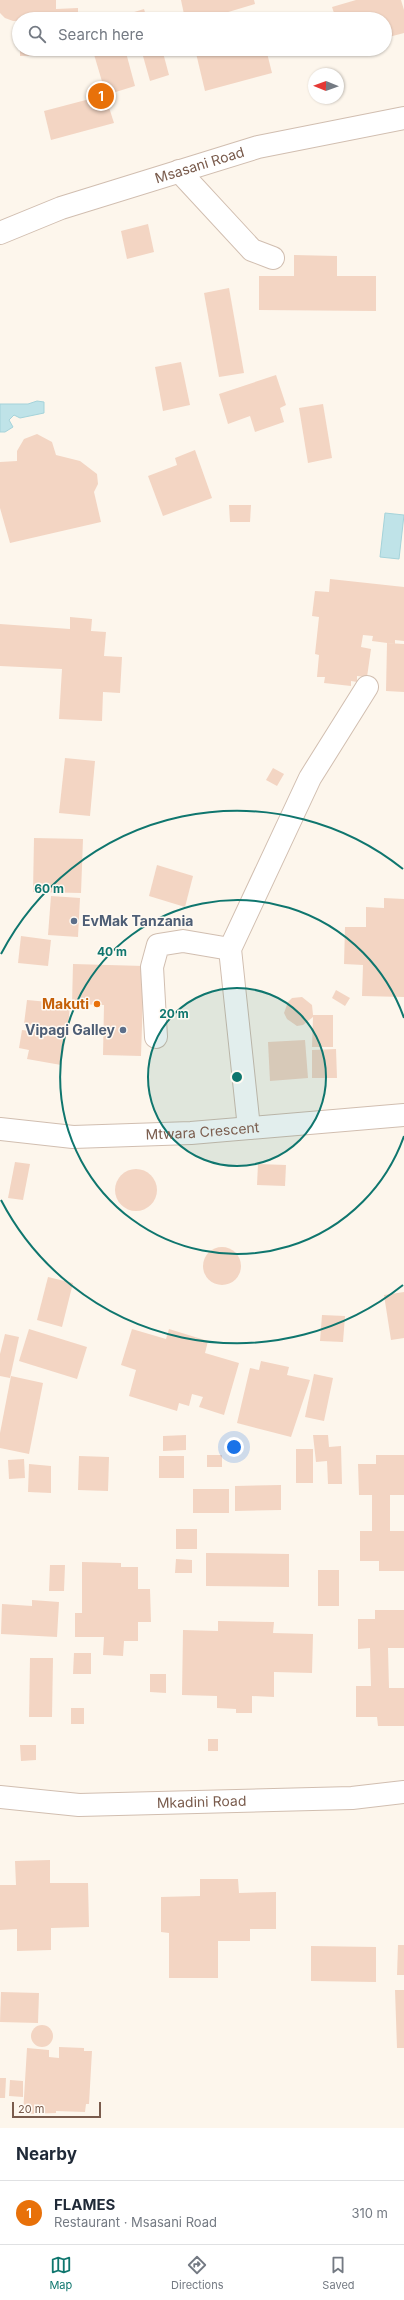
<!DOCTYPE html>
<meta charset="utf-8">
<style>
:root{--surface:#fff;--page:#f6f6f7;--text:#1f2937;--muted:#747a83;--line:#e0e1e3;--accent:#0f766e}
body{margin:0;font-family:Inter,sans-serif;background:var(--page);color:var(--text)}
.compass{position:absolute;left:308px;top:68px;width:36px;height:36px;border-radius:50%;background:var(--surface);box-shadow:0 1px 3px #0004;rotate:271deg}
.scale{position:absolute;left:12px;bottom:10px;width:89px;box-sizing:border-box;padding-left:4px;border:2px solid #7a5c4d;border-top:0;font-size:11px;line-height:14px;white-space:nowrap;color:#7a5c4d;-webkit-text-stroke:3px #fffaf3;paint-order:stroke}
.you{position:absolute;left:234px;top:1447px;width:14px;height:14px;margin:-10px;border:3px solid #fff;border-radius:50%;background:#1a73e8;box-shadow:0 0 0 6px #1a73e833}
.badge{display:grid;place-items:center;width:26px;height:26px;border-radius:50%;background:var(--accent);color:#fff;font-size:13px;font-weight:700}
.pin{position:absolute;translate:-50% -50%;border:2px solid #fff;box-shadow:0 1px 4px #0006}
.list{margin:0;padding:0;list-style:none}
h2{display:flex;justify-content:space-between;align-items:center;height:52px;margin:0;padding:0 16px;font-size:17px}
h2 small{font-size:13px;font-weight:400;color:var(--muted)}
.list li{display:grid;grid-template-columns:26px 1fr auto;gap:12px;align-items:center;box-sizing:border-box;height:64px;padding:0 16px;border-top:1px solid var(--line)}
.list b{display:block;font-size:15px;white-space:nowrap}
.list p{margin:0;font-size:13px;white-space:nowrap;color:var(--muted)}
.list em{font-size:13px;font-style:normal;color:var(--muted)}
.icon{flex:none;width:22px;height:22px;fill:none;stroke:currentColor;stroke-width:2;stroke-linecap:round;stroke-linejoin:round}
.map{position:relative;flex:none;width:404px;height:2128px;overflow:hidden}
.search{position:absolute;background:var(--surface);box-shadow:0 1px 3px #0004;left:12px;right:12px;top:12px;height:44px;display:flex;align-items:center;gap:10px;box-sizing:border-box;padding:0 14px;border-radius:22px;color:var(--muted);font-size:15px}
.sheet{height:116px;background:var(--surface)}
nav{display:flex;justify-content:space-around;align-items:center;box-sizing:border-box;height:56px;border-top:1px solid var(--line);background:var(--surface);font-size:11px;color:var(--muted)}
nav a{display:grid;justify-items:center;gap:2px}
nav .on{color:var(--accent)}
.map>svg:first-child{display:block}
.water{fill:#bfe3e8;stroke:#a5d3da}
.building{fill:#f3d5c3}
.lines{fill:none;stroke-linecap:round;stroke-linejoin:round}
.minor-casing{stroke:#d1beb0;stroke-width:24}
.minor{stroke:#fff;stroke-width:22}
.ring{fill:none;stroke:#0f766e;stroke-width:2}
.service-dot{fill:#5c6f8a;stroke:#fffaf3;stroke-width:1.5}
.food-dot{fill:#e8710a;stroke:#fffaf3;stroke-width:1.5}
.labels{text-anchor:middle;stroke-width:3;stroke-linejoin:round;paint-order:stroke}
.street-label{font-size:14px;fill:#7a5c4d;stroke:#fffaf3}
.service-label{font-size:14px;font-weight:bold;fill:#4e5e75;stroke:#fffaf3;text-anchor:start}
.food-label{font-size:14px;font-weight:bold;fill:#c56008;stroke:#fffaf3;text-anchor:end}
.centre{fill:#0f766e;stroke:#fffaf3;stroke-width:2}
.ring-label{font-size:12px;text-anchor:middle;font-weight:bold;fill:#0f766e;stroke:#fffaf3;stroke-width:3;stroke-linejoin:round;paint-order:stroke}
</style>
<div class="map">
<svg width="404" height="2128" viewBox="0 0 404 2128">
<rect width="100%" height="100%" fill="#fdf6ec"/>
<!-- water -->
<g class="water">
<polygon points="37,401 44,402 44,413 20,418 14,415 9,420 13,427 5,432 0,432 0,404 28,404"/>
<polygon points="385,513 404,515 399,559 380,557"/>
</g>
<!-- building -->
<g class="building">
<polygon points="0,0 56,0 56,9 78,8 78,19 13,21 5,18 0,13"/>
<polygon points="181,0 254,0 255,4 205,19 185,19"/>
<polygon points="356,0 401,0 404,10 404,33 385,38 385,19 336,19 332,7"/>
<polygon points="144,9 147,19 133,19 131,13"/>
<polygon points="20,49 57,49 57,55 20,56"/>
<polygon points="101,49 125,49 135,86 106,95 93,51"/>
<polygon points="141,49 162,49 169,75 150,81"/>
<polygon points="195,49 266,49 272,73 205,91"/>
<polygon points="105,95 114,123 51,140 44,111"/>
<polygon points="148,224 154,252 127,259 121,231"/>
<polygon points="294,255 337,256 337,276 376,276 376,311 259,310 259,276 294,276"/>
<polygon points="229,288 244,373 219,377 204,293"/>
<polygon points="181,362 190,405 163,411 155,367"/>
<polygon points="276,375 286,405 280,408 284,422 255,432 250,416 228,424 219,394"/>
<polygon points="323,404 332,458 308,463 299,408"/>
<polygon points="37,434 52,442 56,455 80,461 97,474 98,484 94,492 101,522 10,543 0,508 0,462 17,461 17,451 24,439"/>
<polygon points="195,450 212,498 163,516 148,476 177,465 175,458"/>
<polygon points="229,505 251,505 250,522 230,522"/>
<polygon points="330,579 404,587 404,641 395,640 395,644 372,641 373,636 363,635 361,647 371,649 367,677 357,676 357,682 351,681 351,686 324,683 325,677 317,677 319,655 315,654 319,617 312,616 315,591 329,592"/>
<polygon points="70,617 92,619 91,631 106,632 104,656 122,657 120,693 103,692 102,721 59,719 62,669 0,666 0,624 70,629"/>
<polygon points="387,643 404,644 404,692 386,691"/>
<polygon points="65,758 95,761 90,816 59,813"/>
<polygon points="273,768 284,774 277,786 266,780"/>
<polygon points="34,838 83,839 81,893 33,892"/>
<polygon points="157,865 193,876 185,907 149,896"/>
<polygon points="51,896 80,898 78,937 48,935"/>
<polygon points="384,898 404,899 404,997 362,996 363,965 344,964 345,927 366,927 366,907 384,908"/>
<polygon points="21,936 51,940 48,966 18,963"/>
<polygon points="73,964 144,966 141,1056 103,1055 104,1005 72,1004"/>
<polygon points="336,990 350,998 345,1006 332,998"/>
<polygon points="302,997 312,1005 313,1015 333,1015 333,1047 312,1047 313,1017 303,1025 297,1026 287,1019 284,1013 288,1002 292,998"/>
<polygon points="27,1000 70,1004 68,1028 24,1024"/>
<polygon points="22,1030 66,1036 61,1065 27,1059 29,1050 19,1048"/>
<polygon points="305,1040 308,1078 270,1081 268,1042"/>
<polygon points="336,1049 337,1078 312,1078 312,1050"/>
<polygon points="15,1162 30,1164 23,1200 8,1198"/>
<polygon points="258,1164 286,1165 285,1186 257,1185"/>
<circle cx="136" cy="1190" r="21"/>
<circle cx="222" cy="1266" r="19"/>
<polygon points="48,1277 73,1283 62,1327 37,1320"/>
<polygon points="404,1292 404,1338 391,1340 384,1295"/>
<polygon points="322,1315 345,1316 343,1342 320,1341"/>
<polygon points="29,1329 87,1347 77,1379 19,1361"/>
<polygon points="132,1329 166,1339 169,1329 208,1341 205,1353 239,1363 224,1415 199,1407 203,1397 192,1394 189,1406 179,1403 177,1411 129,1396 136,1370 121,1365"/>
<polygon points="5,1334 19,1337 10,1378 0,1376 0,1354"/>
<polygon points="261,1361 289,1367 287,1375 310,1380 291,1437 237,1423 250,1368 259,1370"/>
<polygon points="314,1374 333,1378 324,1421 305,1417"/>
<polygon points="11,1376 43,1383 29,1454 0,1448 0,1433"/>
<polygon points="186,1435 186,1450 163,1451 163,1436"/>
<polygon points="313,1435 328,1435 329,1447 341,1446 342,1484 328,1484 327,1461 316,1462"/>
<rect x="296" y="1449" width="17" height="34"/>
<rect x="207" y="1455" width="15" height="12"/>
<polygon points="376,1455 404,1455 404,1495 390,1495 390,1531 404,1531 404,1571 379,1571 379,1561 360,1561 360,1531 372,1531 372,1495 359,1495 358,1464 376,1464"/>
<polygon points="79,1456 109,1457 108,1491 78,1490"/>
<rect x="159" y="1456" width="25" height="22"/>
<polygon points="24,1459 25,1478 9,1479 8,1460"/>
<polygon points="29,1464 51,1466 51,1493 28,1492"/>
<polygon points="281,1485 281,1510 235,1511 235,1486"/>
<rect x="193" y="1489" width="36" height="24"/>
<rect x="176" y="1529" width="21" height="20"/>
<polygon points="206,1553 289,1554 289,1587 206,1586"/>
<polygon points="176,1559 192,1560 192,1573 175,1573"/>
<polygon points="82,1562 121,1563 121,1567 138,1567 138,1589 150,1589 151,1622 138,1622 138,1641 124,1641 123,1656 103,1655 104,1637 75,1637 75,1613 82,1613"/>
<polygon points="50,1565 65,1565 64,1591 49,1591"/>
<rect x="318" y="1570" width="21" height="36"/>
<polygon points="32,1600 59,1602 57,1637 1,1634 2,1604 32,1606"/>
<polygon points="375,1610 404,1610 404,1648 388,1648 389,1688 404,1688 404,1726 378,1726 377,1717 356,1717 356,1686 371,1686 370,1648 358,1649 358,1619 375,1619"/>
<polygon points="218,1621 274,1622 273,1633 313,1634 312,1673 274,1672 274,1697 252,1696 252,1713 236,1713 236,1709 217,1708 217,1696 182,1695 183,1630 218,1631"/>
<polygon points="74,1653 91,1653 91,1674 73,1674"/>
<polygon points="30,1658 53,1658 52,1717 29,1717"/>
<polygon points="150,1674 166,1674 166,1693 150,1692"/>
<rect x="71" y="1708" width="13" height="16"/>
<rect x="208" y="1739" width="10" height="12"/>
<polygon points="20,1745 36,1745 36,1760 21,1761"/>
<polygon points="50,1860 50,1883 88,1883 89,1927 51,1928 51,1950 17,1951 17,1929 0,1930 0,1885 16,1885 15,1861"/>
<polygon points="200,1879 238,1879 239,1893 276,1892 276,1929 250,1929 250,1941 218,1941 218,1978 169,1978 169,1933 161,1932 161,1897 200,1896"/>
<polygon points="398,1945 404,1945 404,1975 397,1975"/>
<polygon points="311,1946 376,1947 376,1982 311,1981"/>
<polygon points="395,1990 404,1990 404,2048 397,2048"/>
<polygon points="1,1992 39,1993 38,2023 0,2022"/>
<circle cx="42" cy="2036" r="11"/>
<polygon points="59,2047 84,2048 84,2051 92,2051 89,2104 86,2104 85,2112 56,2111 56,2113 23,2114 27,2048 49,2050 49,2057 59,2058"/>
<polygon points="0,2078 6,2078 5,2098 0,2098"/>
<polygon points="10,2080 23,2081 23,2097 9,2096"/>
</g>
<g class="lines">
<defs>
<g id="minor">
<polyline points="179,171 252,250 273,258"/>
<path id="s1" d="M0,233L61,208L258,147L404,118"/>
<polyline points="156,1037 152,967 158,945 183,941 230,949"/>
<polyline points="249,1128 230,949 310,778 367,687"/>
<path id="s2" d="M0,1129L73,1137L191,1133L404,1115"/>
<path id="s3" d="M0,1797L79,1805L352,1798L404,1792"/>
</g>
</defs>
<!-- minor casing -->
<use href="#minor" class="minor-casing"/>
<!-- minor -->
<use href="#minor" class="minor"/>
</g>
<!-- distance rings -->
<circle cx="237" cy="1077" r="89" fill="#0f766e" fill-opacity=".12"/>
<g class="ring">
<circle cx="237" cy="1077" r="89"/>
<path d="M404 1136A177 177 0 1 1 404 1018"/>
<path d="M403 1285A266 266 0 0 1 1 1200M1 954A266 266 0 0 1 403 869"/>
</g>
<!-- markers -->
<g class="service-dot">
<circle cx="74" cy="921" r="4"/>
<circle cx="123" cy="1030" r="4"/>
</g>
<circle class="food-dot" cx="97" cy="1004" r="4"/>
<g class="labels">
<!-- street labels -->
<g class="street-label">
<text dy="5" stroke="none"><textPath href="#s1" startOffset="211">Msasani Road</textPath></text>
<text dy="5" stroke="none"><textPath href="#s2" startOffset="203">Mtwara Crescent</textPath></text>
<text dy="5" stroke="none"><textPath href="#s3" startOffset="202">Mkadini Road</textPath></text>
</g>
<!-- service labels -->
<g class="service-label">
<text x="82" y="926">EvMak Tanzania</text>
<text x="115" y="1035" text-anchor="end">Vipagi Galley</text>
</g>
<!-- food labels -->
<g class="food-label">
<text x="89" y="1009">Makuti</text>
</g>
</g>
<circle cx="237" cy="1077" r="6" class="centre"/>
<g class="ring-label">
<text x="49" y="893">60 m</text>
<text x="112" y="956">40 m</text>
<text x="174" y="1018">20 m</text>
</g>
</svg>
<svg class="compass" viewBox="-18 -18 36 36"><path d="M0-13l5 13h-10z" fill="#e53935"/><path d="M0 13l5-13h-10z" fill="#747a83"/></svg>
<div class="scale">20 m</div>
<div class="you"></div>
<div class="pin badge" style="left:101px;top:96px;background:#e8710a">1</div>
<div class="search"><svg class="icon" aria-label="search" viewBox="0 0 24 24"><circle cx="10" cy="10" r="6"/><path d="M15 15l6 6"/></svg>Search here</div>
</div>
<section class="sheet">
<h2>Nearby<small></small></h2>
<ul class="list">
<li><span class="badge" style="background:#e8710a">1</span><div><b>FLAMES</b><p>Restaurant · Msasani Road</p></div><em>310 m</em></li>
</ul>
</section>
<nav>
<a class="on"><svg class="icon" aria-label="map" viewBox="0 0 24 24"><path d="M3 6l6-2 6 2 6-2v14l-6 2-6-2-6 2zM9 4v14M15 6v14"/></svg>Map</a>
<a><svg class="icon" aria-label="directions" viewBox="0 0 24 24"><path d="M12 3l9 9-9 9-9-9zM9 14v-3h6M13 9l2 2-2 2"/></svg>Directions</a>
<a><svg class="icon" aria-label="saved" viewBox="0 0 24 24"><path d="M7 4h10v16l-5-4-5 4z"/></svg>Saved</a>
</nav>
